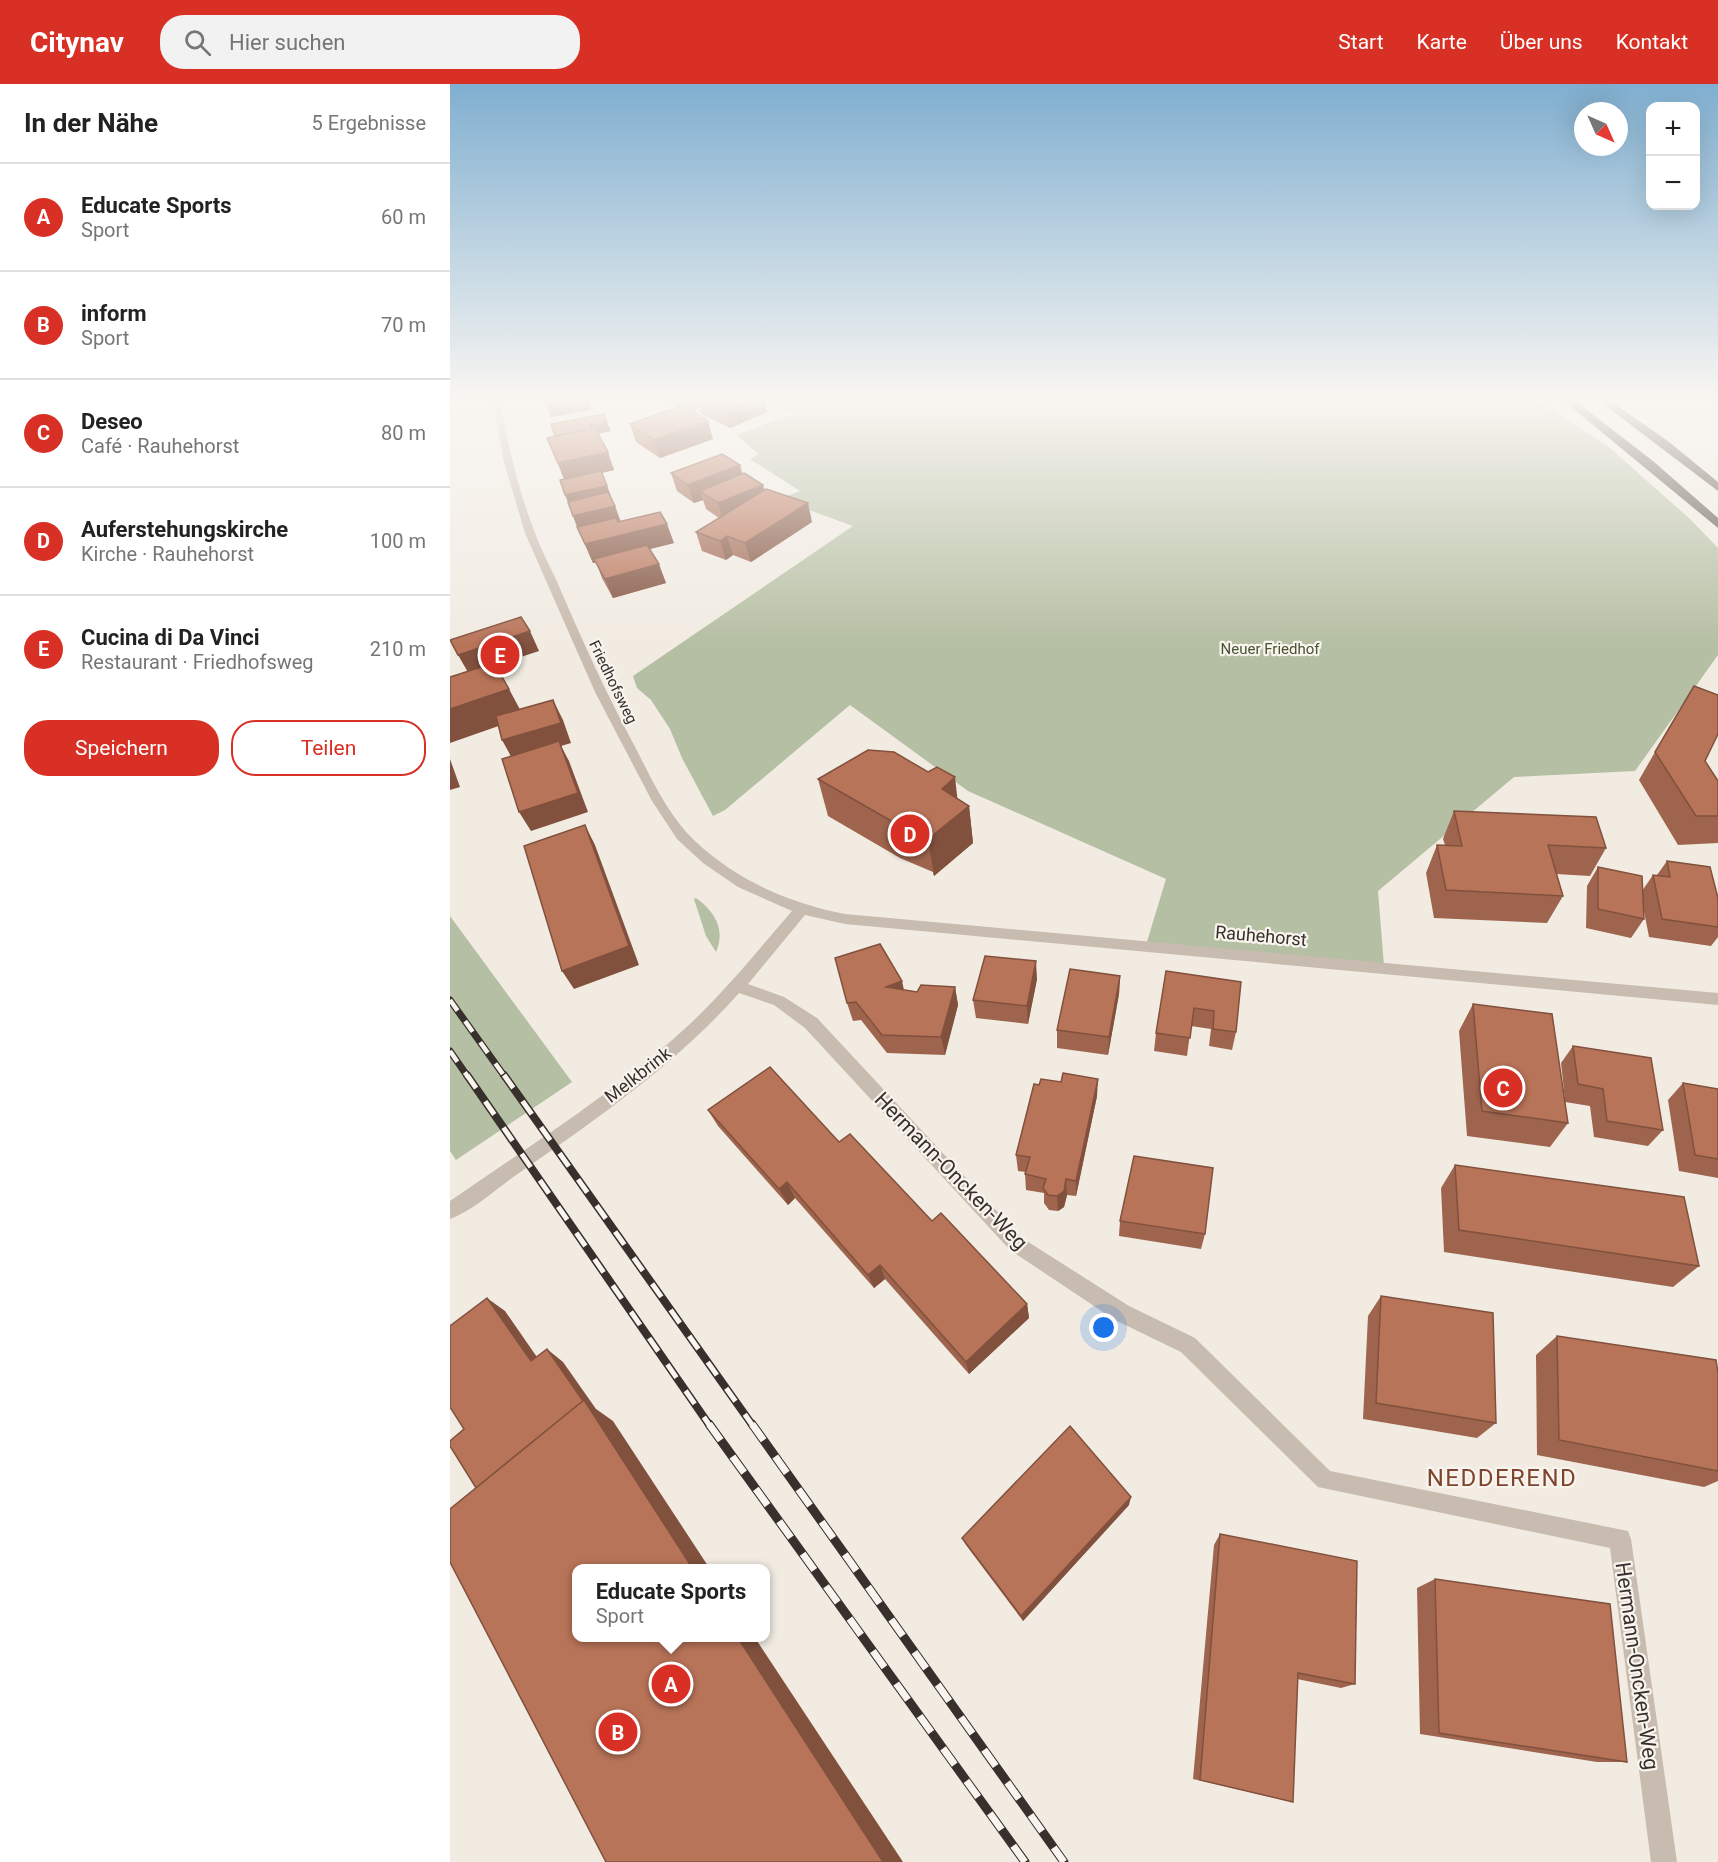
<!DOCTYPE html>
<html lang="de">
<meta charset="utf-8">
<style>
:root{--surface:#fff;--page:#f2f2f2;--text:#222;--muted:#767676;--line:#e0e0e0;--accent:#d93025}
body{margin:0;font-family:Roboto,sans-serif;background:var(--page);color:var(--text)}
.controls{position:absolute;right:18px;top:18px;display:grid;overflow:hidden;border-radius:12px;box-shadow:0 6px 24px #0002}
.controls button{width:54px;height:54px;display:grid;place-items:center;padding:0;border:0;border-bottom:2px solid var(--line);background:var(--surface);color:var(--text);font:30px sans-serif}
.compass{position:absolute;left:1124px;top:18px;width:54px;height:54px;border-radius:50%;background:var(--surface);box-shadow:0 6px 24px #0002;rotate:135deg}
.you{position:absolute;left:654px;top:1244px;width:21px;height:21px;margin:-15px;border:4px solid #fff;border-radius:50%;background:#1a73e8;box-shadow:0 0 0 9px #1a73e833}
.badge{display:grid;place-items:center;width:39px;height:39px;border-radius:50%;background:var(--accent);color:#fff;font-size:20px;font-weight:700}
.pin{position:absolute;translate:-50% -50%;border:3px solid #fff;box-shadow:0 2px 6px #0006}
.popup{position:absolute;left:122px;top:1480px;width:198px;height:78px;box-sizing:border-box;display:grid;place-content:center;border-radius:12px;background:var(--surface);filter:drop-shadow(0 2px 4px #0005);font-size:20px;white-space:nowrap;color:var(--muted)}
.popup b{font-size:22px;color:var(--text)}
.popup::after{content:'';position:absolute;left:50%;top:100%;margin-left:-12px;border:12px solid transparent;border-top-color:var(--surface)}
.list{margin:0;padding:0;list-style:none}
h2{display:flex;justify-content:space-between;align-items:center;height:78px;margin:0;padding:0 24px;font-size:26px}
h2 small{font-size:20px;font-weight:400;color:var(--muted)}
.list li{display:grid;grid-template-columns:39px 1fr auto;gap:18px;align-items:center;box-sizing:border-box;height:108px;padding:0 24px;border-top:2px solid var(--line)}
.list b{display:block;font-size:22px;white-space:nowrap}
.list p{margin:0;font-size:20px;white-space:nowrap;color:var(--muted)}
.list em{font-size:20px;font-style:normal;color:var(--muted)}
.actions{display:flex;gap:12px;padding:18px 24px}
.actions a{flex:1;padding:14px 0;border:2px solid var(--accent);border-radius:24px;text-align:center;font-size:21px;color:var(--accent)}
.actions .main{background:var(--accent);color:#fff}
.icon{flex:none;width:33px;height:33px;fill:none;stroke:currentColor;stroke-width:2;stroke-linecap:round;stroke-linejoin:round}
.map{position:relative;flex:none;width:1268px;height:1778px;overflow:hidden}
header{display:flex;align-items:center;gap:36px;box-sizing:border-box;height:84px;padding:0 30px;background:var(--accent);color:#fff}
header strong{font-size:28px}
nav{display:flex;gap:33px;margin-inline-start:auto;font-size:21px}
.search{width:420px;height:54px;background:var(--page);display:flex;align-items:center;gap:15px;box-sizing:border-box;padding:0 21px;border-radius:24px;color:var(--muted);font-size:22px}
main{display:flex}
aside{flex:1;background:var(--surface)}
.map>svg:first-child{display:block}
.green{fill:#b5bfa3}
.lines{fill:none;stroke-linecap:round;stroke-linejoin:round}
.street{fill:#c8bbaf;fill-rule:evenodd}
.highway{fill:#584b44;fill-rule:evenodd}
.rail-far2-casing{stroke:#38302c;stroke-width:7}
.rail-far1-casing{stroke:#38302c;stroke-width:8}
.rail-casing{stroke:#38302c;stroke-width:9}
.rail-far2{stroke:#f9f4ee;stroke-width:4.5;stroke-dasharray:13;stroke-linecap:butt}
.rail-far1{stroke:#f9f4ee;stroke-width:5;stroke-dasharray:16;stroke-linecap:butt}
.rail{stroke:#f9f4ee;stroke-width:7;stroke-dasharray:20;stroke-linecap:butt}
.wall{fill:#9e644d}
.shaded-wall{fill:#81513e}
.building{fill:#b87459;stroke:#81513e;stroke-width:1.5}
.labels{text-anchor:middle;stroke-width:4.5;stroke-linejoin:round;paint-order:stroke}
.far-park-label{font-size:15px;fill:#465433;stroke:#f9f4ee}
.far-street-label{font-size:15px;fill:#38302c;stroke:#f9f4ee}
.street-label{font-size:18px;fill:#38302c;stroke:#f9f4ee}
.near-street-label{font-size:21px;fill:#38302c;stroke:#f9f4ee}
.near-neighbourhood-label{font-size:24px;letter-spacing:1.5px;fill:#7e442e;stroke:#f9f4ee}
</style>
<header>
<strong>Citynav</strong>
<div class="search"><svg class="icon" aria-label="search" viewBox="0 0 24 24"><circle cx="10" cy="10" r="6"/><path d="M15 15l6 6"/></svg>Hier suchen</div>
<nav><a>Start</a><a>Karte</a><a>Über uns</a><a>Kontakt</a></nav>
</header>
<main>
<aside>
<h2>In der Nähe<small>5 Ergebnisse</small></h2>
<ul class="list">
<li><span class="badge">A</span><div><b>Educate Sports</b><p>Sport</p></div><em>60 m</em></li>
<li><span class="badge">B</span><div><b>inform</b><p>Sport</p></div><em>70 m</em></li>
<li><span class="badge">C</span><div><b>Deseo</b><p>Café · Rauhehorst</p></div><em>80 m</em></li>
<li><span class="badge">D</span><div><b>Auferstehungskirche</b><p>Kirche · Rauhehorst</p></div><em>100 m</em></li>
<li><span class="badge">E</span><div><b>Cucina di Da Vinci</b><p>Restaurant · Friedhofsweg</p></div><em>210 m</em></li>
</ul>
<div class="actions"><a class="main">Speichern</a><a>Teilen</a></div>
</aside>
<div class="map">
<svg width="1268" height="1778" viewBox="0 0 1268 1778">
<rect width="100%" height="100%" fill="#f1ebe2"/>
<!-- green -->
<g class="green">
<polygon points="303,313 1084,313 1160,364 1240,435 1268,464 1268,571 1185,687 1064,693 928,807 934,882 696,861 716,795 518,707 400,621 275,726 263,732 232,674 220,645 201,616 187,604 183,592 403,442 348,422 337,412 350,407 300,375 309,370 286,351 344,330"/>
<path d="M246,814C264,827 276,845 266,868L256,852L244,815Z"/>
<polygon points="0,832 122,998 6,1076 0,1067"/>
</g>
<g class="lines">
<!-- street -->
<path class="street" d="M42,313H50C57,359 68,405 85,449C92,469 103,487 111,507C133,558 156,609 183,659C201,693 217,731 246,758C288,797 339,819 395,830L1268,909V921L395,840L355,831L298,900L334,913L367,934L572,1154L679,1222L745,1254L880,1387L1178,1447L1181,1455L1227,1778H1201L1160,1464L868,1403L731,1268L665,1236L560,1166L355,944L324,921L289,909C226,980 147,1035 69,1089C47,1104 24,1126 0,1135V1117C82,1060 168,1007 241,939C278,904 309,865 342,827L288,803L253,779L227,755L202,717L145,608L75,449L54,378Z"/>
<!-- highway -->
<g class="highway">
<polygon points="1109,313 1120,313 1203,377 1268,434 1268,444"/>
<polygon points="1144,313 1155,313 1219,358 1268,398 1268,407"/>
</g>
<defs>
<g id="rail-far2">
<polyline points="0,916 55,993"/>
<polyline points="0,967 18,993"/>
</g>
<g id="rail-far1">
<polyline points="17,991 260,1342"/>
<polyline points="54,991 303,1342"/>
</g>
<g id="rail">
<polyline points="259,1340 575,1778"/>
<polyline points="302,1340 614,1778"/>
</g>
</defs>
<!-- rail-far2 casing -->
<use href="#rail-far2" class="rail-far2-casing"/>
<!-- rail-far1 casing -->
<use href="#rail-far1" class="rail-far1-casing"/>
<!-- rail casing -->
<use href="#rail" class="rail-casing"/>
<!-- rail-far2 -->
<use href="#rail-far2" class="rail-far2"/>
<!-- rail-far1 -->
<use href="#rail-far1" class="rail-far1"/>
<!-- rail -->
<use href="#rail" class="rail"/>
</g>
<!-- wall -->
<g class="wall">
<polygon points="216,313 314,313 317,328 280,344 251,330 249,324 242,327 263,355 210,374 186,358 180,340 228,323 217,317"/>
<polygon points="161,347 148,350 164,386 152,389 170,437 224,459 200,465 216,499 163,514 152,494 146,478 143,479 127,443 118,418 114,395 97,354 105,352"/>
<polygon points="221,389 292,390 314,406 362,438 301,478 283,471 276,476 252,467 246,448 269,434 256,425 253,416 244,419 227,407"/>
<polygon points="1205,668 1255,677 1268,697 1268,759 1228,761 1189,696"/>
<polygon points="368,695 508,715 519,722 523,759 484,792 483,788 450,774 378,732"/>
<polygon points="1004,727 1156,764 1140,792 1106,790 1113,812 1097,839 984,834 976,789 987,761 995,761 993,755"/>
<polygon points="1217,777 1268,814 1268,853 1261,862 1199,853 1193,822 1194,835 1181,854 1136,844 1137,802 1148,783 1192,807 1203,791 1207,791"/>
<polygon points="716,887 791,898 786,948 782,966 759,962 761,945 741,942 737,972 704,967 706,949"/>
<polygon points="670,892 669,910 658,971 607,964 607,946"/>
<polygon points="587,895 578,940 526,934 523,916"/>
<polygon points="505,903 508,921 495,971 437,969 411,936 403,937 397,919 454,906 467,908"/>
<polygon points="1023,920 1115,1016 1111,979 1123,962 1213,1046 1198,1062 1144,1053 1140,1022 1115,1018 1118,1039 1100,1063 1017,1052 1009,947"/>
<polygon points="1233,999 1268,1005 1268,1094 1229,1087 1218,1016"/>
<polygon points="647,1012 626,1112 617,1111 614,1123 608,1127 599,1126 594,1119 594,1109 576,1106 575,1090 576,1088 568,1087 566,1071"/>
<polygon points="258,1026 389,1058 482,1137 577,1220 579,1234 519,1290 435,1195 424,1204 345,1114 338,1121 268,1042"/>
<polygon points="1005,1081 1249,1182 1223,1203 994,1168 991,1104"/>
<polygon points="670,1137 755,1150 751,1165 669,1152"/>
<polygon points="931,1212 1046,1339 1027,1354 913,1335 918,1232"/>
<polygon points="1107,1252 1268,1289 1268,1397 1254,1403 1087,1371 1086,1271"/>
<polygon points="679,1421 573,1537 516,1461 512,1454"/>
<polygon points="770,1450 905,1600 891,1604 847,1595 843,1718 743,1695 764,1461"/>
<polygon points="985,1495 1177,1678 1147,1678 970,1650 967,1504"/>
</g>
<!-- shaded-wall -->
<g class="shaded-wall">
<polygon points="108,313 137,313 141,326 101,333 94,315"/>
<polygon points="232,313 246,313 249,324 237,329"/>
<polygon points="307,313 314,313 317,328 280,344 275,326"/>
<polygon points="258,337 263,355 210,374 204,356"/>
<polygon points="157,338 161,347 143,350 140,341"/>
<polygon points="158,368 164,386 115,397 108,379"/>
<polygon points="290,381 295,400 250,407 253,416 244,419 238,401"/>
<polygon points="313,401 318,419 274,438 268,419"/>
<polygon points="157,402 164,420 123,430 115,411"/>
<polygon points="358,419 362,438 301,478 295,459"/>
<polygon points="165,422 172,441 131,451 123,432"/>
<polygon points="217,440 224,459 143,479 135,460"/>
<polygon points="277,452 283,471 276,476 270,457"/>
<polygon points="209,480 216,499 163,514 155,495"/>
<polygon points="80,547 89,567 19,590 8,571"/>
<polygon points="59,605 74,633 0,659 0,625"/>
<polygon points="103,616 113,636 121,659 111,662 119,677 138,728 81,747 69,728 63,676 52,656"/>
<polygon points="0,675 10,703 0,706"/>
<polygon points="505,693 509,729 519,722 523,759 484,792 478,755 492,705"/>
<polygon points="135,741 145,761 189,881 124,905 112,887"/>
<polygon points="586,877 587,895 578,940 577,922"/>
<polygon points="670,892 669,910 658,971 659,953"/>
<polygon points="452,897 456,915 436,903"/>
<polygon points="505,903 508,921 495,971 491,953"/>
<polygon points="648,995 647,1012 626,1112 626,1097"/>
<polygon points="616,1095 617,1111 614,1123 608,1127 607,1112"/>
<polygon points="337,1098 345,1114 338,1121 329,1105"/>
<polygon points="430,1181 435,1195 424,1204 418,1191"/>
<polygon points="37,1214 55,1227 98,1289 81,1277"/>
<polygon points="577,1220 579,1234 519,1290 516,1278"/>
<polygon points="97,1265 113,1278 146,1325 163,1337 260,1485 243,1485 50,1421"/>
<polygon points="681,1413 679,1421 573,1537 571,1532"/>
<polygon points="288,1554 305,1554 453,1778 433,1778"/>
</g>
<!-- building -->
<g class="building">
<polygon points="94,313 108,313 94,315"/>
<polygon points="247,313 307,313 275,326"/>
<polygon points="233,321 258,337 204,356 180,340"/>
<polygon points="154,330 157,338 140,341 141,345 105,352 101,340"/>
<polygon points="145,344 158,368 108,379 97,354"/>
<polygon points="272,370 290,381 238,401 221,389"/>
<polygon points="151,387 157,402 115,411 110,396"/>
<polygon points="294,389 313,401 268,419 250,407"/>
<polygon points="316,405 358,419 295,459 277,452 270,457 246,448"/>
<polygon points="158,408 165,422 123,432 118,418"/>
<polygon points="210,428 217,440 135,460 127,443 166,434 168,438"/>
<polygon points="197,461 209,480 155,495 144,475"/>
<polygon points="71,533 80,547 8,571 0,556"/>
<polygon points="44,579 59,605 0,625 0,593"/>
<polygon points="1244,602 1268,611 1268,650 1255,677 1268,697 1268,732 1246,732 1205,668"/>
<polygon points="103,616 111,639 52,656 46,632"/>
<polygon points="109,657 128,709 69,728 52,675"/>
<polygon points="418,666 444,668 478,688 487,683 505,693 492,705 519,722 478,755 477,752 443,738 368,695"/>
<polygon points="1004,727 1146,733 1156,764 1098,761 1113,812 996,806 987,761 1012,762"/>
<polygon points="135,741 179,862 112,887 74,762"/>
<polygon points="1217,777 1260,783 1268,814 1268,843 1212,835 1203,791 1220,793"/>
<polygon points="1148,783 1192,792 1194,835 1148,825"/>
<polygon points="430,860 452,897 436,903 467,908 471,901 505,903 491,953 432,951 406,918 397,919 385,874"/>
<polygon points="535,872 586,877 577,922 523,916"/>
<polygon points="620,885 670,892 659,953 607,946"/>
<polygon points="716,887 791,898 786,948 763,945 764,927 744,924 740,954 706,949"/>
<polygon points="1023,920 1102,930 1118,1039 1032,1027"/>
<polygon points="1123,962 1201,974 1213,1046 1157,1037 1153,1005 1128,1000"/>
<polygon points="320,983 389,1058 400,1050 482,1137 491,1129 577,1220 516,1278 430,1181 418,1191 337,1098 329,1105 258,1026"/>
<polygon points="613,989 648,995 626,1097 616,1095 614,1107 607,1112 598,1111 593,1104 596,1095 575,1090 580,1073 566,1071 584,1000 589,1001 591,995 611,998"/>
<polygon points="1233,999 1268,1005 1268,1075 1245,1071"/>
<polygon points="684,1072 763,1084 755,1150 670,1137"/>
<polygon points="1005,1081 1234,1113 1249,1182 1009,1146"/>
<polygon points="931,1212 1043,1229 1046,1339 926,1319"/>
<polygon points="37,1214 81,1277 97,1265 133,1317 26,1404 0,1362 0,1357 14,1345 0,1323 0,1242"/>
<polygon points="1107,1252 1266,1276 1268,1289 1268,1387 1109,1356"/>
<polygon points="134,1316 243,1485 126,1485 126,1554 288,1554 433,1778 156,1778 0,1478 0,1425"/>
<polygon points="620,1342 681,1413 571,1532 512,1454"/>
<polygon points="770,1450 907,1477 905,1600 848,1589 843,1718 750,1696"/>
<polygon points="985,1495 1160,1520 1177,1678 989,1649"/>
</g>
<!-- sky -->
<linearGradient id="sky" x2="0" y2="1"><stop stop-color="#80afd0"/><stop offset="0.56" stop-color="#f9f6f2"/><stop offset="1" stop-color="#f9f6f2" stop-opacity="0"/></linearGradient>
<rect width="1268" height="562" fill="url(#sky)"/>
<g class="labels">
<!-- far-park labels -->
<g class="far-park-label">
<text x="820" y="570">Neuer Friedhof</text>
</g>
<!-- far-street labels -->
<g class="far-street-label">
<text transform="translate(163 598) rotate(64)" y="5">Friedhofsweg</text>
</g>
<!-- street labels -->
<g class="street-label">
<text transform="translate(811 852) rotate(5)" y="6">Rauhehorst</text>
<text transform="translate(188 991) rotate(-38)" y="6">Melkbrink</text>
</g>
<!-- near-street labels -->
<g class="near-street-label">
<text transform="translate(501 1087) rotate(46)" y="7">Hermann-Oncken-Weg</text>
<text transform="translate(1187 1582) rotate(82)" y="7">Hermann-Oncken-Weg</text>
</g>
<!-- near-neighbourhood labels -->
<g class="near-neighbourhood-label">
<text x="1052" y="1402">NEDDEREND</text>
</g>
</g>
</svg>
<div class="controls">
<button>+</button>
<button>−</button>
</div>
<svg class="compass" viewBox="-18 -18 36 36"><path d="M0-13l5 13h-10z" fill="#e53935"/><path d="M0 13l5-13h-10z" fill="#767676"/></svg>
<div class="you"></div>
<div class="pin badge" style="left:221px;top:1600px">A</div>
<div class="popup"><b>Educate Sports</b>Sport</div>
<div class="pin badge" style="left:168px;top:1648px">B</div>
<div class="pin badge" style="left:1053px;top:1004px">C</div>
<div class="pin badge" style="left:460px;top:750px">D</div>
<div class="pin badge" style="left:50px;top:571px">E</div>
</div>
</main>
